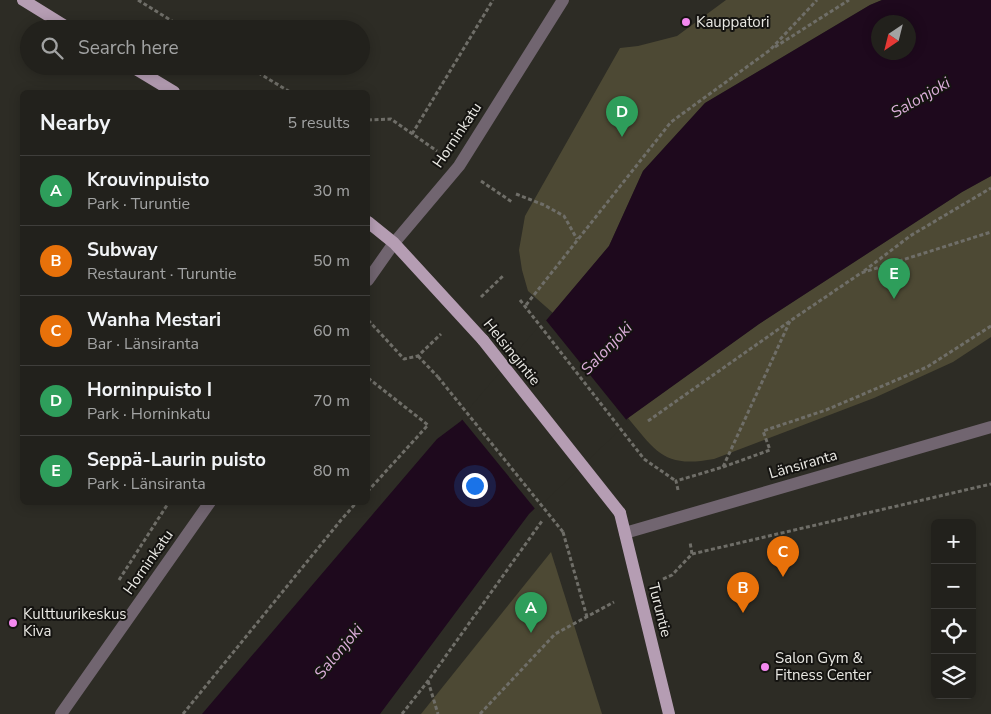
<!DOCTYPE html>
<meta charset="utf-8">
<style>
:root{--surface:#22211c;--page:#2a2925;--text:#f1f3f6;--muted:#a2a3a3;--line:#3f3e3b;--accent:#ea580c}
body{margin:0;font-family:"Nunito Sans",sans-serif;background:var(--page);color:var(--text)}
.controls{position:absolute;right:15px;bottom:15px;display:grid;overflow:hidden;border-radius:8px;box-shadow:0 2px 12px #0003}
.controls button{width:45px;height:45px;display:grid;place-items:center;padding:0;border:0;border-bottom:1px solid var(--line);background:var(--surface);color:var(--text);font:25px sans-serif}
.compass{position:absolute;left:871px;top:15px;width:45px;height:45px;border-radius:50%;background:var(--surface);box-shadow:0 2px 12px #0003;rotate:215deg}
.you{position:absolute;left:474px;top:485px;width:18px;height:18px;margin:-12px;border:4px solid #fff;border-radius:50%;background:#1a73e8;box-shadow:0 0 0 8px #1a73e833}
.badge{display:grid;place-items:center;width:32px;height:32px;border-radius:50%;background:var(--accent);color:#fff;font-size:16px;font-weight:700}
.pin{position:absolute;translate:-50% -41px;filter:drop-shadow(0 1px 2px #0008)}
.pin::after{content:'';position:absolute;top:26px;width:18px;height:15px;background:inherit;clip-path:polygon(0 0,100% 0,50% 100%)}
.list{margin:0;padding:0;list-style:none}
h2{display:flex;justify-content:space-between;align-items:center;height:65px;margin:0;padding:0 20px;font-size:21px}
h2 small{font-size:16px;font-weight:400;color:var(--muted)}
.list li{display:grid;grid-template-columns:32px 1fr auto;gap:15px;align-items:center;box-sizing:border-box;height:70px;padding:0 20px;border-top:1px solid var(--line)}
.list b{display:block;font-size:19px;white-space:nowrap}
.list p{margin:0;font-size:16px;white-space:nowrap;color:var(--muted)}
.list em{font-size:16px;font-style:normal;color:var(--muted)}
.icon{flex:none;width:28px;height:28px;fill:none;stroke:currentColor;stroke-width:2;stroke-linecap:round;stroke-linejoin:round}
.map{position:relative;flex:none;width:991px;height:714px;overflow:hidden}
.search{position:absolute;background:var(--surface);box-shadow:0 2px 12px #0003;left:20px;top:20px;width:350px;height:55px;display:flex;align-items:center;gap:12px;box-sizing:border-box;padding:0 18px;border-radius:28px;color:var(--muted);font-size:19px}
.panel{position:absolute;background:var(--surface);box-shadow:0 2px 12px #0003;left:20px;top:90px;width:350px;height:415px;border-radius:8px}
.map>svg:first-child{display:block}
.green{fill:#4d4934}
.water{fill:#1e091d;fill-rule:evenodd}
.pier{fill:#2d2c25}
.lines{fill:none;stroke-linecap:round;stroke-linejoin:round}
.path{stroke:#6f6e68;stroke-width:3;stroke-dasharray:4 2.5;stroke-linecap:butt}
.minor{stroke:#716570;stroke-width:12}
.major{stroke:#b59db3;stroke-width:12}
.path-bridge{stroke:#6f6e68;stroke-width:3;stroke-dasharray:4 2.5;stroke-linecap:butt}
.major-bridge{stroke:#b59db3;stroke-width:12}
.poi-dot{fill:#f489f0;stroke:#151411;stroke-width:2}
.labels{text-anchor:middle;stroke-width:4;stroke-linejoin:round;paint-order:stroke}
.poi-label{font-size:15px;fill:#eae9e4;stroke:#151411;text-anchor:start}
.street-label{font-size:15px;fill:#eae9e4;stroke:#151411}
.water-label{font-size:16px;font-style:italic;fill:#dcaeda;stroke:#151411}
</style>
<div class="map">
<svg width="991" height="714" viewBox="0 0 991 714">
<rect width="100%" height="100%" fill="#2d2c25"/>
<!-- green -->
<g class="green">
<polygon points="726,0 882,0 870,5 705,103 643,171 609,246 553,313 528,291 522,270 519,250 525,216 620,48 638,46 677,36"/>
<path d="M991,176V337L953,362L874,398L714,459C665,468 657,453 628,418L759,324L962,192Z"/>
<polygon points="551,552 602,714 421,714"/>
</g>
<!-- water -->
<path class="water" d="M882,0H991V176L962,192L759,324L628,418L529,514L380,714H202L437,439L461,421L609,246L643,171L705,103L870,5ZM878,22H908V52H878Z"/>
<!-- pier -->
<polygon class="pier" points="545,319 628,422 536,510 461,418"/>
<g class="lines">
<!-- path -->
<g class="path">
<polyline points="138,0 185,29"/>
<polyline points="775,47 849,0"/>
<polyline points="247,66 290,92"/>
<polyline points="368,120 391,119 437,151"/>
<polyline points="412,134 493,0"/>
<polyline points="481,181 512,202"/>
<polyline points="516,194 544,205 564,216 577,239"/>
<polyline points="864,271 910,236 991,188"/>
<polyline points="481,297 504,275"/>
<polyline points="526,305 671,122 770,50 817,0"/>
<polyline points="368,320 404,359 418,356 441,334"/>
<polyline points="418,356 438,377"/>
<polyline points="368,378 428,425 368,491"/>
<polyline points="648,421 790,321 861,273 991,232"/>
<polyline points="644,459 676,481"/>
<polyline points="723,467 770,450 763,431 826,410 927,367 991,326"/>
<polyline points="678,490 676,481 723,467 790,321"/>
<polyline points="563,532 587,617"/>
<polyline points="692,554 991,484"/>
<polyline points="663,579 672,575 692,554 690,542"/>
<polyline points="119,580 169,502"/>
<polyline points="428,681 438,714"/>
<polyline points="183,714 341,520 357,502"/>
<polyline points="402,714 428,681 542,521"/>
<polyline points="480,714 555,634 614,602"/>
</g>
<!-- minor -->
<g class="minor">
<polyline points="368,280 394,243 459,166 563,0"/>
<polyline points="625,533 991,427"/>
<polyline points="61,714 210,502"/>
</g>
<!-- major -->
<g class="major">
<polyline points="23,0 70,29"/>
<polyline points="131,66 174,92"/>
<polyline points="368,222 394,243 483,340"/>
<polyline points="620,513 669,714"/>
</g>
<!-- path-bridge -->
<g class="path-bridge">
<polyline points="520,300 644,459"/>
<polyline points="438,377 563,532"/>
</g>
<!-- major-bridge -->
<polyline class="major-bridge" points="483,340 620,513"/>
</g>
<!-- markers -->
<g class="poi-dot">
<circle cx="686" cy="22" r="5"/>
<circle cx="13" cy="623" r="5"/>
<circle cx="765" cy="667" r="5"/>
</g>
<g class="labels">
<!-- poi labels -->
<g class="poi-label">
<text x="696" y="27">Kauppatori</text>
<text x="23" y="619">Kulttuurikeskus<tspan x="23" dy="17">Kiva</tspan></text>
<text x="775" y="663">Salon Gym &amp;<tspan x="775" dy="17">Fitness Center</tspan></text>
</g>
<!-- street labels -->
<g class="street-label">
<text transform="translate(457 135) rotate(-56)" y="5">Horninkatu</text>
<text transform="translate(512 352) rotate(51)" y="5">Helsingintie</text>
<text transform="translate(803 464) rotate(-16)" y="5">Länsiranta</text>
<text transform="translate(148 562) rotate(-55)" y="5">Horninkatu</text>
<text transform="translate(660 610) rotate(76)" y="5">Turuntie</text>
</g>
<!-- water labels -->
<g class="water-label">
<text transform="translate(920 97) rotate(-30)" y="6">Salonjoki</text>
<text transform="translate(606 348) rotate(-46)" y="6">Salonjoki</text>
<text transform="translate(338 651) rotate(-50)" y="6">Salonjoki</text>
</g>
</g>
</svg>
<div class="controls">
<button>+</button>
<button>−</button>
<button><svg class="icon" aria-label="locate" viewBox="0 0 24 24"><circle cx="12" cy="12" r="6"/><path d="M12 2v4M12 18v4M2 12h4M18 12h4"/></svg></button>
<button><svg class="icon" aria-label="layers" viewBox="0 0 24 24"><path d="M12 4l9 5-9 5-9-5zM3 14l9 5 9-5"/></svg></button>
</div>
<svg class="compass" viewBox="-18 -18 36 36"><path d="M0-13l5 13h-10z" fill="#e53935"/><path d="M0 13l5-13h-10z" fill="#a2a3a3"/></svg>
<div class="you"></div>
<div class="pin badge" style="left:531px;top:633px;background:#2e9e5b">A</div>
<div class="pin badge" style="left:743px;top:613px;background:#e8710a">B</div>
<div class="pin badge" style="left:783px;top:577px;background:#e8710a">C</div>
<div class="pin badge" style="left:622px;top:137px;background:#2e9e5b">D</div>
<div class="pin badge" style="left:894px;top:299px;background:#2e9e5b">E</div>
<div class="search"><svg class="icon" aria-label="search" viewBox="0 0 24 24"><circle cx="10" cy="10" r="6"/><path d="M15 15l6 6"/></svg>Search here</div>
<section class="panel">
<h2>Nearby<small>5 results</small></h2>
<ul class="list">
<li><span class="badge" style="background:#2e9e5b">A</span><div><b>Krouvinpuisto</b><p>Park · Turuntie</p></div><em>30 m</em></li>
<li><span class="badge" style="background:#e8710a">B</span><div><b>Subway</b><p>Restaurant · Turuntie</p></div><em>50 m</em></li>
<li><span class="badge" style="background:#e8710a">C</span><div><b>Wanha Mestari</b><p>Bar · Länsiranta</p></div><em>60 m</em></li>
<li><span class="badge" style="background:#2e9e5b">D</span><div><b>Horninpuisto I</b><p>Park · Horninkatu</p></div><em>70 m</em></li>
<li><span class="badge" style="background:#2e9e5b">E</span><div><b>Seppä-Laurin puisto</b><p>Park · Länsiranta</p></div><em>80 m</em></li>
</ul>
</section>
</div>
